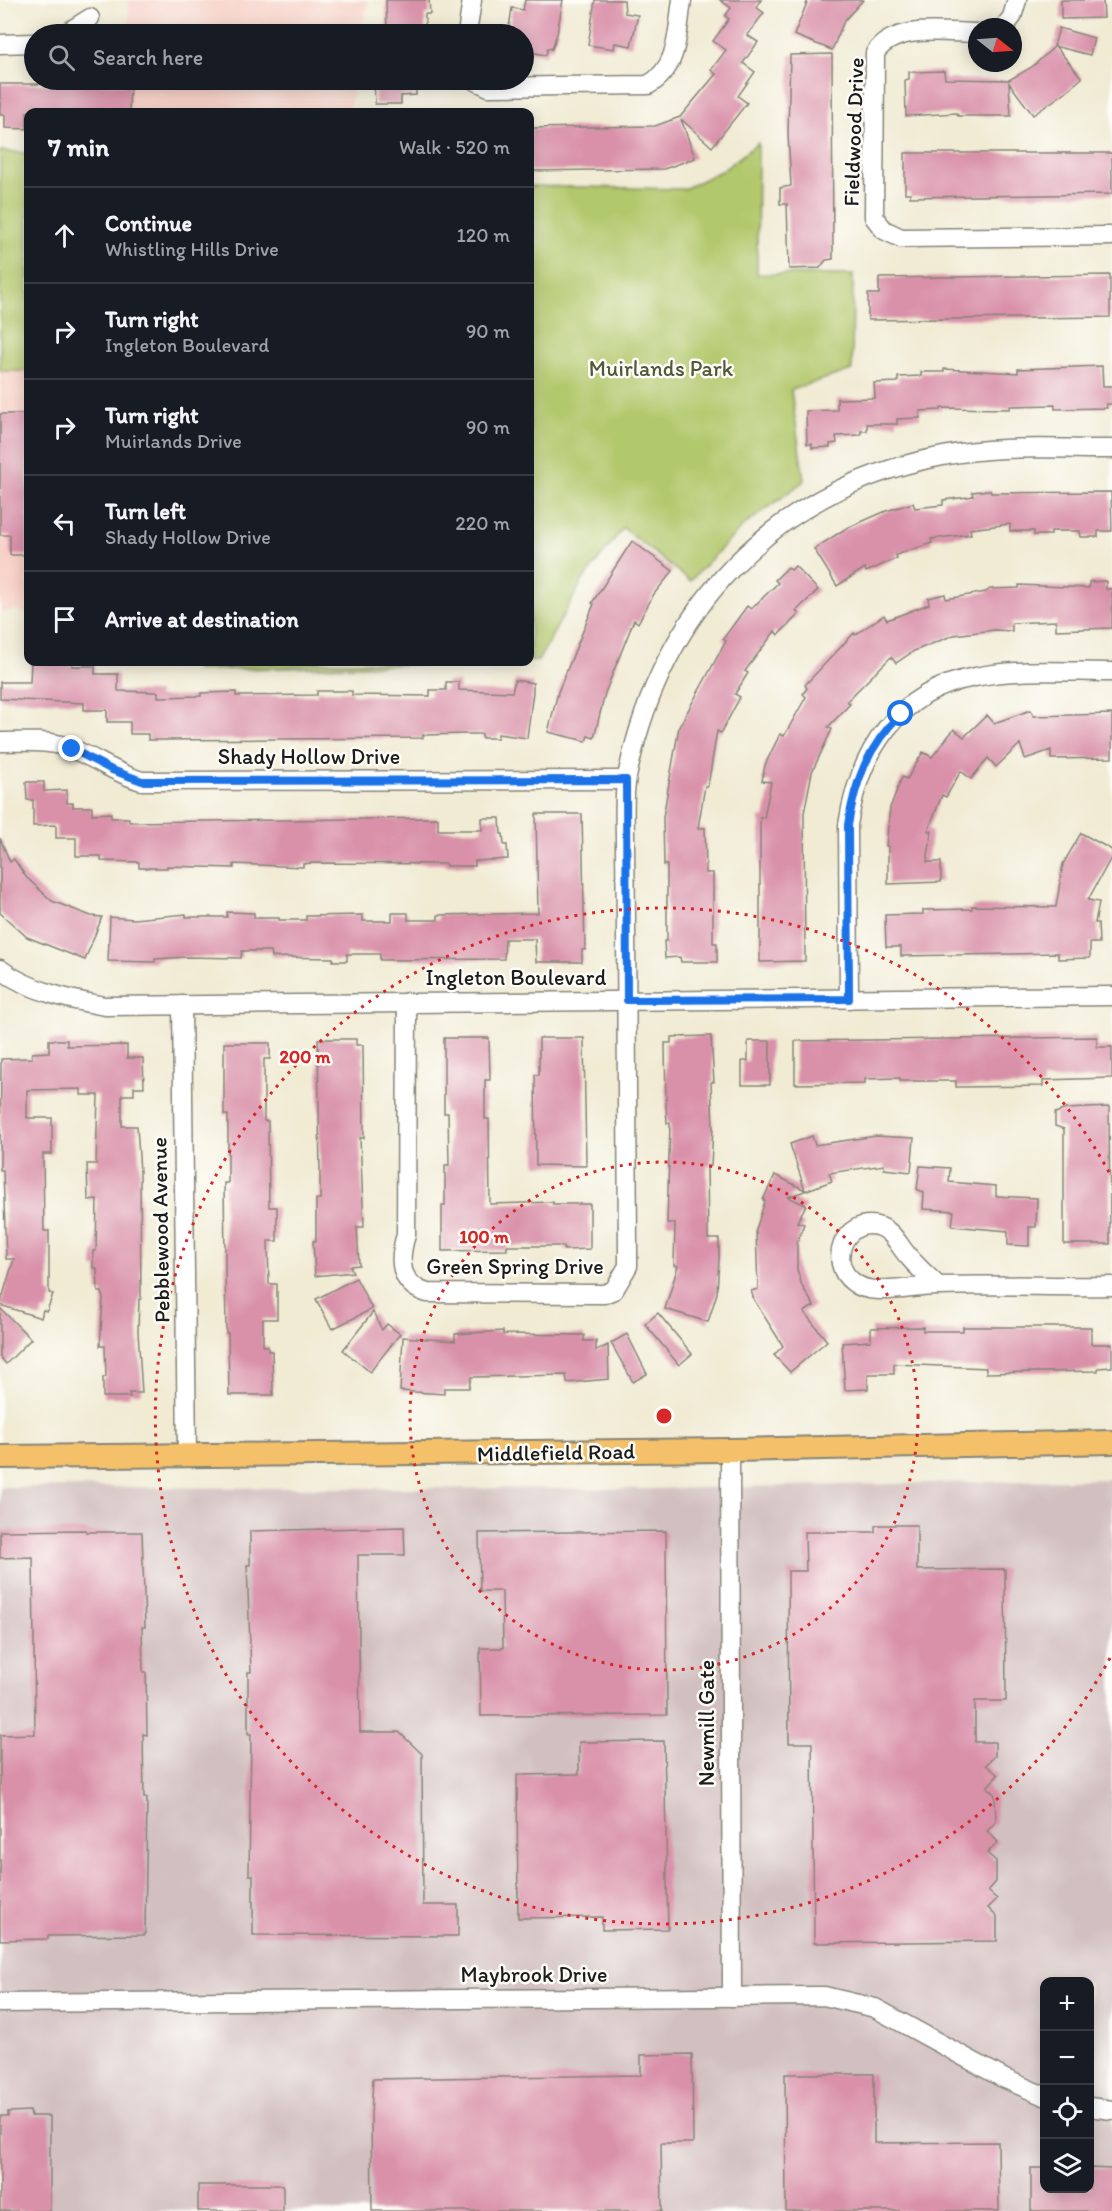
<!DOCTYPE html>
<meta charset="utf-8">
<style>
:root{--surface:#171b24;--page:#20242c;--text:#f1f3f6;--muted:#9ea1a6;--line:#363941}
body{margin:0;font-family:Itim,sans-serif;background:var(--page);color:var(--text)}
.controls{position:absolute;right:18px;bottom:18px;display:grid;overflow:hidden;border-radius:12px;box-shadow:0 3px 15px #0003}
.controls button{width:54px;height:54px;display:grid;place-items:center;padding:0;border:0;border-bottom:2px solid var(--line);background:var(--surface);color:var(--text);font:30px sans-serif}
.compass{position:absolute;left:968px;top:18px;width:54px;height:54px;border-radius:50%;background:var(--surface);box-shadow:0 3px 15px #0003;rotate:107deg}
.stop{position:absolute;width:18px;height:18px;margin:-14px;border:4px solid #1a73e8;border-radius:50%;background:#fff}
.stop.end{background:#1a73e8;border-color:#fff;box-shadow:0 2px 6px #0008}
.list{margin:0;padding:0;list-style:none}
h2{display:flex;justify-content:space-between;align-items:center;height:78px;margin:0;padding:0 24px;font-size:26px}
h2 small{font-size:20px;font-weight:400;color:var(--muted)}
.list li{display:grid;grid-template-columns:39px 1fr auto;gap:18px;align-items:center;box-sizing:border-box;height:96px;padding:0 24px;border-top:2px solid var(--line)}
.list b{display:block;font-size:22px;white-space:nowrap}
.list p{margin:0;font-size:20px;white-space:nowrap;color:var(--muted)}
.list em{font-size:20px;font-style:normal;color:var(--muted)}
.icon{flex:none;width:33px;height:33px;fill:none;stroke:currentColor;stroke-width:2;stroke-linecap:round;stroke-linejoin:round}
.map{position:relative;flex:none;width:1112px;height:2211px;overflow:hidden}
.search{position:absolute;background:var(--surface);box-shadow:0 3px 15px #0003;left:24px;top:24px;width:510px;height:66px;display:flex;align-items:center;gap:15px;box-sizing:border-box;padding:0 21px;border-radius:33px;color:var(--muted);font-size:22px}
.panel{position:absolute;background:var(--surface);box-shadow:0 3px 15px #0003;left:24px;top:108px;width:510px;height:558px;border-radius:12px}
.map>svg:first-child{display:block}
.built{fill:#f7d1c7}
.industrial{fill:#d2bfc0;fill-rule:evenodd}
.green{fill:#b2c86c;stroke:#677244;stroke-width:1.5}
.building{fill:#d990a9}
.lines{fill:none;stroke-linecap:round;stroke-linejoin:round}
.minor-casing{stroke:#868478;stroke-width:21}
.major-casing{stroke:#868478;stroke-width:26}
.minor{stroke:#fff;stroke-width:18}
.major{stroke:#f4c16a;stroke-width:22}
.route{stroke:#1a73e8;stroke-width:8}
.ring{fill:none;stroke:#d62828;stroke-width:3;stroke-dasharray:3 6}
.labels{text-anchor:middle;stroke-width:5;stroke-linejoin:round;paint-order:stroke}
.street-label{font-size:22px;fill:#1c1c1c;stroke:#fdfcf7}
.park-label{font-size:22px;fill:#505838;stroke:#fdfcf7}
.centre{fill:#d62828;stroke:#fdfcf7;stroke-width:3}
.ring-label{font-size:18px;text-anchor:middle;font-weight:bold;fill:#d62828;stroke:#fdfcf7;stroke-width:5;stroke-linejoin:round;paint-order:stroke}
</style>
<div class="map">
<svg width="1112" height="2211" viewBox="0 0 1112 2211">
<rect width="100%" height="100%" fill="#fdfcf7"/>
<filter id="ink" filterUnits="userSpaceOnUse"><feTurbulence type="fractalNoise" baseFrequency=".0167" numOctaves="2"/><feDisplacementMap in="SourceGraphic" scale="12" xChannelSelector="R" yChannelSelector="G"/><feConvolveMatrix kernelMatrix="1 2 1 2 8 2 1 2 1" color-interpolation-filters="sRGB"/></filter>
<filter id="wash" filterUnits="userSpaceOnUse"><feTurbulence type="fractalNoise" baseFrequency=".008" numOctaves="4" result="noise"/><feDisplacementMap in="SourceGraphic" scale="24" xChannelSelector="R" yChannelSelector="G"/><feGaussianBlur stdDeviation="1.35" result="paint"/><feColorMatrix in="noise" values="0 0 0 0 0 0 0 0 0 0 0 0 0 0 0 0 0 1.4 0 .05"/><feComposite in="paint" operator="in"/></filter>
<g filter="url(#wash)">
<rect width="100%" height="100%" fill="#f1ebd4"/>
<!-- built -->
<g class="built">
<polygon points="129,0 368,0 362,34 129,34"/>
<polygon points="128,80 354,80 349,112 127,112"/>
<polygon points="0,371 28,371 28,614 15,610 0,613"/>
</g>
<!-- industrial -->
<path class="industrial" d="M1112,1479V2211H0V1487L649,1489ZM1044,1982H1090V2188H1044Z"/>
<!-- green -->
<g class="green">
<polygon points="758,143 757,274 853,275 852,370 791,390 804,481 742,527 690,581 623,528 583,580 538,661 530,661 530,186 684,189 723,170"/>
<polygon points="0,151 28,153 28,371 0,371"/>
<polygon points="196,662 509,662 196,670"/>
</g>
<g id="blocks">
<!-- building -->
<g class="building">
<polygon points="386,0 429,0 430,14 425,14 425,34 387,34"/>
<polygon points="525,0 563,0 557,34 552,49 548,48 546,55 524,51 524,34 508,34 512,8 523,10"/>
<polygon points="595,0 624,0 625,13 638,15 631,46 615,43 614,49 588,45"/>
<polygon points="720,0 761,0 756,7 764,13 747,35 758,42 743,63 755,72 738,96 747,103 712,147 681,119 695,158 664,169 530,171 530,128 655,126 680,117 716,74 711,70 726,50 713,41 729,19 725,16 731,8"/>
<polygon points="808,0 863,0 844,21 832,50 794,35"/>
<polygon points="1061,0 1103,0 1104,18 1061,19"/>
<polygon points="1059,28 1094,38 1090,55 1054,46"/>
<polygon points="1055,46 1082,78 1063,94 1033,115 1009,83 1011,116 958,116 957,113 906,116 905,80 909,79 909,72 944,71 945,79 1009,80 1032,67"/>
<polygon points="832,54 833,259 826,260 820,268 789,269 787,204 780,204 780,188 791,186 788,134 790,55"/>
<polygon points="374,80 416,80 416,95 401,96 401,104 375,104"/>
<polygon points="0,84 130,84 129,112 27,112 27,129 5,128 5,115 0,115"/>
<polygon points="905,153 1112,153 1112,194 910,197 910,193 905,193"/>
<polygon points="1110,275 1110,317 868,320 868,294 879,294 879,278"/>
<polygon points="1102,366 1103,386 1112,386 1112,404 1106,404 1107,408 1055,409 1055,405 1010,406 1010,409 941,408 941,410 920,411 920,418 897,419 897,424 867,424 867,431 861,431 861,435 836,436 837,443 830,444 830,447 812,448 812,444 807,444 806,411 837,410 837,399 875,398 874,383 898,382 898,377 921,376 921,372 944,372 944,369 1018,373 1018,369"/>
<polygon points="0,414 28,414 28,555 10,555 10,535 0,535"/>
<polygon points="990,490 991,493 1111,492 1112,531 1098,531 1098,537 1081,537 1080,531 1051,531 1051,535 1034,535 1034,531 1010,531 1010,524 970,529 971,534 931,539 932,543 896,555 897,558 866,572 865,568 837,586 814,549 845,529 886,511 913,503 915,508 943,505 943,500 968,497 973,496 972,492"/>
<polygon points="632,541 673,571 654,594 638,623 634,620 605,693 594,738 588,736 586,741 548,732 558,692 594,604 592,603"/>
<polygon points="795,566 818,590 796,611 799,614 778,635 775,631 745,671 748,673 735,694 740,697 721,733 717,731 708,786 705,786 698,828 705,828 706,873 713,873 713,943 717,943 717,962 681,962 680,957 665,958 664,941 667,941 667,865 664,865 663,817 679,727 726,641 723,639 747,606 751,609 778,583 775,580 788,567 791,570"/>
<polygon points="1106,581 1106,589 1112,589 1112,628 1056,630 1056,621 1012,623 1012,631 994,630 954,635 914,651 896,663 891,657 847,701 850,704 828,727 832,729 812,772 804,813 805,961 760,962 760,817 764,818 771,782 762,781 765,765 780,734 784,736 806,697 803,694 807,688 805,685 854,633 855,635 884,615 887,620 929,604 928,598 945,594 946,599 986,592 990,589 1019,588 1019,585 1089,588 1089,582"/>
<polygon points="31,662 72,662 72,666 95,666 95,674 118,674 118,691 158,692 158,697 201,696 201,693 236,692 236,696 317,695 317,691 352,691 352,695 430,696 430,690 446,690 446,682 459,682 459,690 512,692 515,680 533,683 533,692 527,738 498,734 498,738 482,738 482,734 467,734 423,735 423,738 161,740 148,740 148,734 130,734 130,722 107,722 107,710 84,710 84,703 0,699 0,682 30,682"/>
<polygon points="1031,710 1033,716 1112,714 1112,758 1051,759 1051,750 1025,759 1020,744 996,767 988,758 971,779 961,771 946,797 942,795 928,831 932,831 927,862 941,862 941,882 888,884 888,846 886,846 890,808 902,777 907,779 923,752 932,757 954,729 964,737 987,715 994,723"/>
<polygon points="26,782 44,782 44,791 67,790 67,803 73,803 73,807 92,807 92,814 111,813 111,818 129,818 129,822 438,818 438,830 482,830 482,818 500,818 501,834 503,834 504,845 507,845 508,859 475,861 475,866 446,866 446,864 311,863 303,864 303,867 234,864 234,868 167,866 167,868 139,868 139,862 101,861 101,856 76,856 76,838 56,838 56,825 33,826 33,800 27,800"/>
<polygon points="536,814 582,814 585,950 582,950 582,962 536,962 535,939 505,939 504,959 380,960 380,954 347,954 347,961 333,961 333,958 272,957 271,951 242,951 241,958 186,957 155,959 155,962 108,961 110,917 134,919 186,914 186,917 227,917 227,912 254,913 254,918 279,918 279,920 306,920 306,916 363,915 363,921 392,921 392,913 408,913 408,920 438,920 438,915 538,913"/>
<polygon points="1081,833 1112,850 1112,856 1088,900 1099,902 1095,923 1098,923 1099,943 1090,943 1090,958 1058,959 1058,953 901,956 901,947 886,947 885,915 923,914 923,910 972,909 972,906 1056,907 1063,864"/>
<polygon points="0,838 10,862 14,859 26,877 52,901 91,916 102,917 85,960 27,937 0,913"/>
<polygon points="711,1036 714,1082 711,1082 713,1128 711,1166 707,1166 708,1239 719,1239 719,1258 717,1293 708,1322 665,1309 678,1266 674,1265 675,1223 667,1223 670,1123 667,1123 666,1106 665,1043 671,1043 671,1037"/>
<polygon points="1097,1037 1097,1047 1112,1047 1112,1078 1043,1080 1043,1086 956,1087 956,1081 900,1081 900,1078 865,1079 865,1083 795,1084 795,1041"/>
<polygon points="444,1038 489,1038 490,1080 485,1080 485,1119 489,1119 490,1204 553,1202 553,1204 590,1204 590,1249 564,1250 564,1246 507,1246 507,1250 442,1251 442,1205 445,1205 445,1165 449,1165 448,1113 444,1113"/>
<polygon points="539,1038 584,1038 586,1166 536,1165 535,1075 539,1075"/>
<polygon points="318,1039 356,1039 356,1045 363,1045 364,1138 360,1138 364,1227 357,1227 359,1265 350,1266 353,1272 315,1276 313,1241 316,1241 316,1199 320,1199 320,1176"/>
<polygon points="49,1040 67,1040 67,1046 127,1045 127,1058 143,1058 144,1087 134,1087 134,1095 122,1095 122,1126 137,1126 140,1172 141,1299 139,1299 138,1331 142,1393 129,1393 130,1397 103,1397 103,1377 106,1377 105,1346 100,1346 103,1299 102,1292 98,1292 97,1268 93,1268 93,1251 96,1251 97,1199 88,1200 87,1164 96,1164 98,1095 81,1095 81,1089 27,1090 27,1118 52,1118 52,1154 43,1154 44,1231 49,1231 49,1293 53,1294 47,1311 43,1310 41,1318 0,1305 14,1259 6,1259 3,1170 0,1170 1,1059 32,1058 32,1053 49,1052"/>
<polygon points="748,1041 770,1041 770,1085 742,1085 742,1061 748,1061"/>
<polygon points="224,1043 270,1043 270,1059 264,1059 264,1121 268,1121 269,1207 277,1207 277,1241 268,1241 269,1284 277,1284 277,1319 263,1319 263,1346 268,1346 268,1351 272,1351 273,1395 229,1395 228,1333 226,1333 224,1183 228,1183 228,1115 224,1115"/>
<polygon points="1109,1107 1110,1244 1064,1244 1064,1129 1055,1126 1055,1113 1066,1109"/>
<polygon points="812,1136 815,1145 876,1136 914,1138 911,1172 884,1169 884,1165 829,1173 832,1181 788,1197 806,1205 797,1222 804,1224 797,1243 797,1269 802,1286 814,1306 804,1312 827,1341 790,1372 774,1355 783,1346 754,1300 751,1291 758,1289 756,1230 765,1201 763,1200 775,1175 805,1190 790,1144"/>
<polygon points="920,1166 950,1168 949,1182 996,1186 996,1196 1037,1198 1036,1227 1029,1227 1029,1246 1008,1245 1008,1231 952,1226 954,1211 923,1209 924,1193 917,1189"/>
<polygon points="356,1278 372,1309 332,1329 316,1299"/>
<polygon points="0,1308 31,1339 6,1364 0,1357"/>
<polygon points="373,1312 382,1330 387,1324 400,1334 370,1372 343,1350"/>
<polygon points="658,1313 692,1354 679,1365 645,1324"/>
<polygon points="923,1327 923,1331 963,1331 963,1327 1091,1327 1091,1344 1112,1344 1112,1367 1098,1368 1098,1371 986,1373 986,1368 894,1364 894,1374 868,1374 868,1389 845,1390 842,1343 871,1341 871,1328"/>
<polygon points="503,1331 503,1334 584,1335 584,1341 596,1341 596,1351 608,1345 609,1379 567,1383 566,1375 471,1377 469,1388 444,1388 444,1394 400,1391 403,1337 455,1341 455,1334"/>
<polygon points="627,1334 647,1374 633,1382 611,1343"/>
<polygon points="878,1525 917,1525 917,1570 1005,1569 1006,1701 975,1701 975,1742 995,1742 995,1756 986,1765 998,1775 987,1787 995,1795 996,1822 987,1831 998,1842 987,1853 996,1861 996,1882 988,1891 997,1899 988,1908 997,1917 997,1941 814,1943 812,1743 789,1743 788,1571 806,1571 805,1532 875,1532 875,1526"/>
<polygon points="404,1527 405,1555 358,1555 360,1732 399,1732 422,1754 423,1905 458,1905 458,1936 253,1935 253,1875 249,1875 251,1734 248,1734 248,1672 251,1672 247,1565 250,1565 250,1531"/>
<polygon points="86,1530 86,1532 142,1532 145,1627 142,1627 143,1672 146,1672 147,1735 143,1734 144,1798 147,1798 145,1935 48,1936 48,1939 0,1940 0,1735 35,1734 33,1557 0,1558 0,1531"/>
<polygon points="666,1531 667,1715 481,1716 480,1648 503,1648 502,1591 480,1591 479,1533"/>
<polygon points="664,1741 668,1929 602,1930 602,1917 518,1918 517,1775 579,1774 579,1742"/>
<polygon points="692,2054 693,2143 661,2143 662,2211 372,2211 371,2115 373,2079 641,2075 641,2055"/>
<polygon points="785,2074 874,2074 874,2143 998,2142 999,2211 786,2211"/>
<polygon points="30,2111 31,2116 50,2116 50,2211 0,2211 0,2116 8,2116 8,2112"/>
<polygon points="1031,2168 1044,2168 1044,2188 1089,2188 1089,2168 1112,2169 1112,2211 1031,2211"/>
<rect x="198" y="2185" width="85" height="26"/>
</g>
</g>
</g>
<g filter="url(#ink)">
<use href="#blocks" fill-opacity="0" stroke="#868478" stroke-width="1.5"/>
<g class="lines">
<defs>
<g id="minor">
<polyline points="1004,27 1012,17 1017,0"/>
<path d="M977,33C946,33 895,23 875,53L874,217L884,230L901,238L1112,236"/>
<polyline points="65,34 90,18"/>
<polyline points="467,34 472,0"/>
<polyline points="0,44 34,43"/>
<path d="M474,80L489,87L648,85C679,68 677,32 682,0"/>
<path d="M0,742C20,742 41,740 61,745C89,753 113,773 142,781L626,780"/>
<path d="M0,969C29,991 70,1000 105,1006L1112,996"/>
<path d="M849,999L848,825C859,752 897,691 975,677C1019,668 1067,672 1112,672"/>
<path d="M407,1002L406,1235C398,1260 399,1284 427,1293L604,1294L614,1290L628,1266V1251C628,1143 627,1036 626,929C626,899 625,869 625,839C625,818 623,797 627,777C661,610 773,488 943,456C997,445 1057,449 1112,449"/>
<polyline points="182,1005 187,1455"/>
<path d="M938,1286C929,1277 918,1268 909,1257C899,1247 893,1229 877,1226C844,1218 827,1263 853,1282C860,1288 870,1290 879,1290C899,1291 918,1286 938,1286C996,1284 1054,1287 1112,1286"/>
<polyline points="730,1450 732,1997"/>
<polyline points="0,2003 824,1996 875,2008 1003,2078 1044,2096"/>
<polyline points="1090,2107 1112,2110"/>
</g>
<polyline id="major" points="0,1457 730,1450 1112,1442"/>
</defs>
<!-- minor casing -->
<use href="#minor" class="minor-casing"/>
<!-- major casing -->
<use href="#major" class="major-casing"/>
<!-- minor -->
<use href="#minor" class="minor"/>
<!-- major -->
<use href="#major" class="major"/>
</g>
</g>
<g class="lines" filter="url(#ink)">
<!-- route -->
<path class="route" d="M72,749L112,770L142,781L626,780L627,1000L849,999L848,825C855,781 868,746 901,714"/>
</g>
<!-- distance rings -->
<g class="ring">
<circle cx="664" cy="1416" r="254"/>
<path d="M1110 1658A508 508 0 1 1 1110 1174"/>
</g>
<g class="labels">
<!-- street labels -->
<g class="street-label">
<text transform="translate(853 132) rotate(-88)" y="8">Fieldwood Drive</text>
<text x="309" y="764">Shady Hollow Drive</text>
<text x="516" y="985">Ingleton Boulevard</text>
<text transform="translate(160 1230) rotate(-91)" y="8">Pebblewood Avenue</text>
<text x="515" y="1274">Green Spring Drive</text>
<text transform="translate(556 1452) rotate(-1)" y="8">Middlefield Road</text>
<text transform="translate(706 1723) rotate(-90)" y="8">Newmill Gate</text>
<text x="534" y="1982">Maybrook Drive</text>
</g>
<!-- park labels -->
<g class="park-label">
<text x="661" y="376">Muirlands Park</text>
</g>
</g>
<circle cx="664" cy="1416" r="9" class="centre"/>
<g class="ring-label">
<text x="305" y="1063">200 m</text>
<text x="484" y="1243">100 m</text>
</g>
</svg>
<div class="controls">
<button>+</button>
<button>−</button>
<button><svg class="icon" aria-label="locate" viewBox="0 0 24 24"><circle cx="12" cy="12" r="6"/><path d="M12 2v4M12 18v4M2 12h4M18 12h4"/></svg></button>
<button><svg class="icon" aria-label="layers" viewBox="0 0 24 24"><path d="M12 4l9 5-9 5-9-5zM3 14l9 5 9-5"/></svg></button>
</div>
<svg class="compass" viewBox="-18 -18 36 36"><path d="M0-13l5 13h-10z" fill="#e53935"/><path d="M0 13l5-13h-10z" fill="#9ea1a6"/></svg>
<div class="stop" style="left:901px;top:714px"></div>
<div class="stop end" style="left:72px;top:749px"></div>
<div class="search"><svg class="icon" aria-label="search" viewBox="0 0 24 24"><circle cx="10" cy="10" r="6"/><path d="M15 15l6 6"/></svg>Search here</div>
<section class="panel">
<h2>7 min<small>Walk · 520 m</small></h2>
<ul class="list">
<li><svg class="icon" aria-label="ahead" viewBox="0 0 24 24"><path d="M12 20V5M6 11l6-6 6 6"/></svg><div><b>Continue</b><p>Whistling Hills Drive</p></div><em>120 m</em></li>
<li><svg class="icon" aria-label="right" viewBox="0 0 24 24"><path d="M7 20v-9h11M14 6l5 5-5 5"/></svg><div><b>Turn right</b><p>Ingleton Boulevard</p></div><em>90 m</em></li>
<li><svg class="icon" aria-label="right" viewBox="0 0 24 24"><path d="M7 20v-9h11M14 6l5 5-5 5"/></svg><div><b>Turn right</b><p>Muirlands Drive</p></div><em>90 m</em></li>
<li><svg class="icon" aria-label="left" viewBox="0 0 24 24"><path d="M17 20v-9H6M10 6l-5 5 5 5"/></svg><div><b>Turn left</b><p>Shady Hollow Drive</p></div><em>220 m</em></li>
<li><svg class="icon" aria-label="arrive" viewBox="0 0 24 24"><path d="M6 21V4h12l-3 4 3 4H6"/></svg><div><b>Arrive at destination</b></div></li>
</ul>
</section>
</div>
